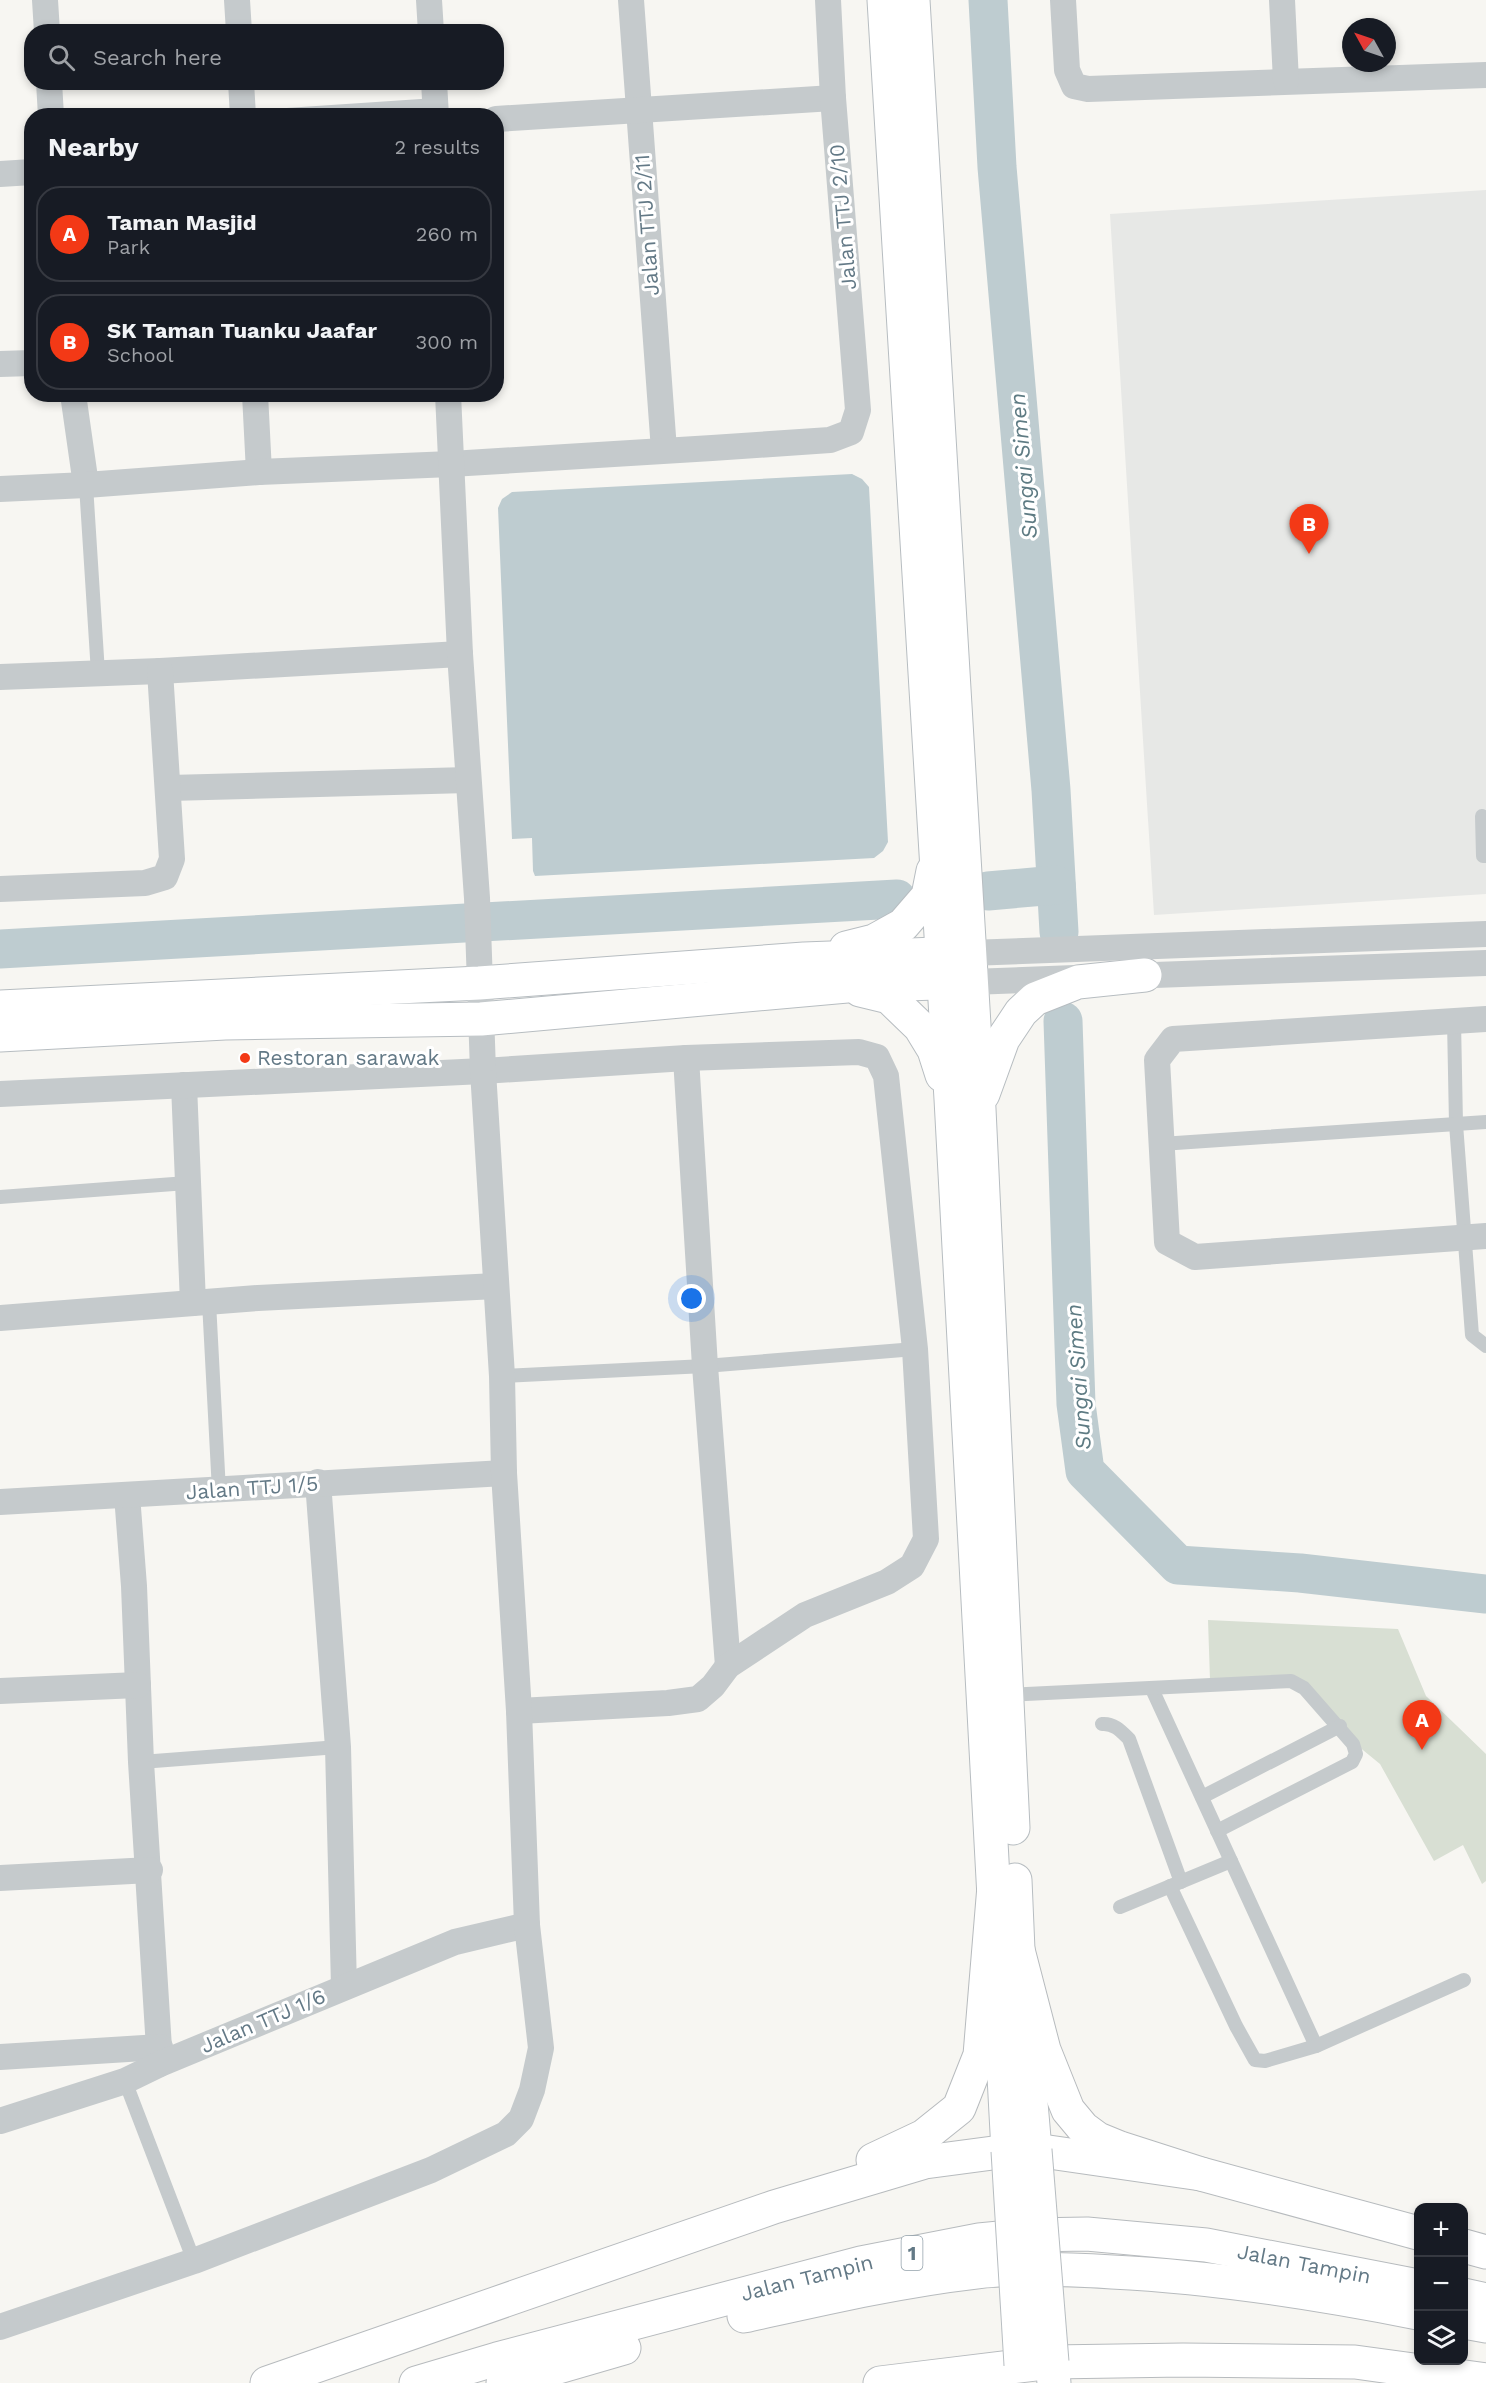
<!DOCTYPE html>
<meta charset="utf-8">
<style>
:root{--surface:#171b24;--page:#20242c;--text:#f1f3f6;--muted:#9ea1a6;--line:#363941;--accent:#f33916}
body{margin:0;font-family:"Work Sans",sans-serif;background:var(--page);color:var(--text)}
.controls{position:absolute;right:18px;bottom:18px;display:grid;overflow:hidden;border-radius:12px;box-shadow:0 3px 9px #0003}
.controls button{width:54px;height:54px;display:grid;place-items:center;padding:0;border:0;border-bottom:2px solid var(--line);background:var(--surface);color:var(--text);font:30px sans-serif}
.compass{position:absolute;left:1342px;top:18px;width:54px;height:54px;border-radius:50%;background:var(--surface);box-shadow:0 3px 9px #0003;rotate:310deg}
.you{position:absolute;left:692px;top:1299px;width:21px;height:21px;margin:-15px;border:4px solid #fff;border-radius:50%;background:#1a73e8;box-shadow:0 0 0 9px #1a73e833}
.badge{display:grid;place-items:center;width:39px;height:39px;border-radius:50%;background:var(--accent);color:#fff;font-size:20px;font-weight:700}
.pin{position:absolute;translate:-50% -50px;filter:drop-shadow(0 2px 3px #0008)}
.pin::after{content:'';position:absolute;top:32px;width:21px;height:18px;background:inherit;clip-path:polygon(0 0,100% 0,50% 100%)}
.list{margin:0;padding:0;list-style:none}
h2{display:flex;justify-content:space-between;align-items:center;height:78px;margin:0;padding:0 24px;font-size:26px}
h2 small{font-size:20px;font-weight:400;color:var(--muted)}
.list li{display:grid;grid-template-columns:39px 1fr auto;gap:18px;align-items:center;box-sizing:border-box;height:96px;margin:0 12px 12px;padding:0 12px;border:2px solid var(--line);border-radius:24px}
.list b{display:block;font-size:22px;white-space:nowrap}
.list p{margin:0;font-size:20px;white-space:nowrap;color:var(--muted)}
.list em{font-size:20px;font-style:normal;color:var(--muted)}
.icon{flex:none;width:33px;height:33px;fill:none;stroke:currentColor;stroke-width:2;stroke-linecap:round;stroke-linejoin:round}
.map{position:relative;flex:none;width:1486px;height:2383px;overflow:hidden}
.search{position:absolute;background:var(--surface);box-shadow:0 3px 9px #0003;left:24px;top:24px;width:480px;height:66px;display:flex;align-items:center;gap:15px;box-sizing:border-box;padding:0 21px;border-radius:24px;color:var(--muted);font-size:22px}
.panel{position:absolute;background:var(--surface);box-shadow:0 3px 9px #0003;left:24px;top:108px;width:480px;height:294px;border-radius:24px}
.map>svg:first-child{display:block}
.built{fill:#e7e8e6}
.green{fill:#d8dfd3}
.water{fill:#beccd0}
.lines{fill:none;stroke-linecap:round;stroke-linejoin:round}
.river{stroke:#beccd0;stroke-width:39}
.secondary-casing{stroke:#b7bdc1;stroke-width:35}
.highway-casing{stroke:#b7bbbe;stroke-width:35}
.lane{stroke:#c5cacc;stroke-width:14}
.street{stroke:#c5cacc;stroke-width:26}
.secondary{stroke:#fff;stroke-width:33}
.highway{stroke:#fff;stroke-width:33}
.secondary-bridge-casing{stroke:#b7bdc1;stroke-width:35;stroke-linecap:butt}
.secondary-bridge{stroke:#fff;stroke-width:33}
.poi-dot{fill:#f33916;stroke:#fff;stroke-width:2}
.labels{text-anchor:middle;stroke-width:6;stroke-linejoin:round;paint-order:stroke}
.shield{fill:#fff;stroke:#92a1aa;stroke-width:1.5}
.shield-label{font-size:20px;font-weight:bold;fill:#637986}
.street-label{font-size:21px;fill:#637986;stroke:#fff}
.poi-label{font-size:21px;fill:#637986;stroke:#fff;text-anchor:start}
.water-label{font-size:22px;font-style:italic;fill:#5e7b83;stroke:#fff}
</style>
<div class="map">
<svg width="1486" height="2383" viewBox="0 0 1486 2383">
<rect width="100%" height="100%" fill="#f7f6f2"/>
<!-- built -->
<polygon class="built" points="1486,190 1486,894 1154,915 1110,214"/>
<!-- green -->
<polygon class="green" points="1208,1620 1398,1629 1426,1696 1486,1754 1486,1881 1482,1884 1463,1845 1434,1861 1380,1764 1358,1746 1304,1688 1210,1680"/>
<!-- water -->
<polygon class="water" points="852,474 862,479 869,487 888,842 883,851 874,858 535,876 533,871 532,838 512,839 498,508 502,499 512,492"/>
<g class="lines">
<!-- river -->
<g class="river">
<polyline points="988,0 997,167 1051,790 1059,932"/>
<polyline points="988,891 1056,885"/>
<polyline points="0,949 897,899"/>
<polyline points="1063,1021 1076,1404 1085,1471 1178,1565 1300,1573 1486,1594"/>
</g>
<defs>
<g id="secondary">
<polyline points="884,0 951,1099 995,1916"/>
<polyline points="913,0 979,1109 1013,1828"/>
<polyline points="846,948 874,941 903,925 928,896 933,871"/>
<polyline points="860,990 889,997 920,1027 934,1050 942,1075"/>
<polyline points="0,1007 479,983 804,959 963,953"/>
<polyline points="0,1035 225,1023 481,1019 847,986 966,982"/>
<polyline points="983,1094 1003,1039 1021,1012 1035,999 1078,982 1145,975"/>
<polyline points="1015,1880 1018,1950 1035,2150"/>
<polyline points="998,1964 1008,2151"/>
<polyline points="1052,2362 1054,2383"/>
</g>
<g id="highway">
<polyline points="1018,1950 1044,2050 1068,2110 1083,2128 1098,2139 1120,2148 1201,2174 1418,2233"/>
<polyline points="873,2160 924,2136 959,2108 980,2055 994,1886"/>
<polyline points="1464,2246 1486,2252"/>
<polyline points="1464,2295 1486,2300"/>
<path d="M744,2316C821,2299 898,2281 976,2272C1021,2267 1067,2269 1112,2272C1216,2277 1317,2293 1418,2313"/>
<polyline points="1464,2322 1486,2326"/>
<polyline points="267,2383 774,2207 925,2162 1008,2151 1035,2150 1201,2174"/>
<polyline points="416,2383 497,2359 861,2263 979,2240 1029,2235 1087,2234 1206,2245 1418,2286"/>
<polyline points="503,2383 624,2348"/>
<polyline points="880,2383 1052,2362 1183,2360 1355,2362 1486,2380"/>
</g>
</defs>
<!-- secondary casing -->
<use href="#secondary" class="secondary-casing"/>
<!-- highway casing -->
<use href="#highway" class="highway-casing"/>
<!-- lane -->
<g class="lane">
<polyline points="272,116 436,105"/>
<polyline points="86,485 98,673"/>
<polyline points="1482,816 1483,856 1486,856"/>
<polyline points="1454,1021 1456,1124 1472,1335 1486,1346"/>
<polyline points="1161,1144 1486,1122"/>
<polyline points="0,1197 187,1183"/>
<polyline points="209,1302 219,1491"/>
<polyline points="502,1376 705,1366 915,1349"/>
<polyline points="1152,1689 1316,2046"/>
<polyline points="1006,1695 1291,1681 1304,1688 1353,1744 1356,1754 1352,1762 1217,1831"/>
<path d="M1102,1724C1114,1723 1121,1731 1129,1739L1181,1882"/>
<polyline points="141,1762 338,1747"/>
<polyline points="1202,1797 1340,1726"/>
<polyline points="1170,1886 1236,2026 1255,2060 1265,2061 1316,2046 1464,1980"/>
<polyline points="1120,1907 1231,1861"/>
<polyline points="125,2081 194,2261"/>
</g>
<!-- street -->
<g class="street">
<polyline points="45,0 47,32"/>
<polyline points="237,0 239,32"/>
<polyline points="429,0 431,32"/>
<polyline points="631,0 664,450"/>
<polyline points="1063,0 1067,70 1074,86 1088,89 1486,75"/>
<polyline points="1282,0 1286,81"/>
<polyline points="49,82 51,116"/>
<polyline points="241,82 243,116"/>
<polyline points="434,82 436,116"/>
<polyline points="496,119 833,98"/>
<polyline points="0,174 32,172"/>
<polyline points="0,364 32,363"/>
<polyline points="73,394 86,485"/>
<polyline points="255,394 259,472"/>
<polyline points="0,489 86,485 259,472 451,464 712,448 830,440 851,432 858,410 833,98 828,0"/>
<polyline points="0,677 160,671 460,654"/>
<polyline points="169,788 468,780"/>
<polyline points="0,889 145,883 165,877 172,859 160,671"/>
<polyline points="969,953 1486,934"/>
<polyline points="1127,976 1486,963"/>
<polyline points="971,982 1075,978"/>
<polyline points="1486,1019 1173,1039 1157,1060 1167,1242 1195,1257 1486,1236"/>
<polyline points="686,1058 705,1366 728,1666"/>
<polyline points="184,1085 193,1303"/>
<polyline points="0,1094 483,1071 686,1058 859,1052 877,1057 886,1076 915,1349 926,1539 912,1566 887,1582 805,1615 728,1666 713,1686 698,1699 668,1703 519,1711"/>
<polyline points="0,1318 258,1298 496,1286"/>
<polyline points="318,1482 338,1747 344,1987"/>
<polyline points="127,1495 134,1586 141,1762 160,2064"/>
<polyline points="0,1502 504,1473"/>
<polyline points="0,1691 138,1685"/>
<polyline points="0,1878 150,1870"/>
<polyline points="0,2057 160,2047"/>
<polyline points="0,2121 125,2081 160,2064 455,1942 527,1925"/>
<polyline points="0,2327 194,2261 431,2170 506,2134 521,2119 532,2090 541,2048 527,1925 519,1711 504,1473 502,1376 483,1071 477,898 460,654 448,394"/>
</g>
<!-- secondary -->
<use href="#secondary" class="secondary"/>
<!-- highway -->
<use href="#highway" class="highway"/>
<defs>
<g id="secondary-bridge">
<polyline points="1035,2150 1052,2362"/>
<polyline points="1008,2151 1021,2365"/>
</g>
</defs>
<!-- secondary-bridge casing -->
<use href="#secondary-bridge" class="secondary-bridge-casing"/>
<!-- secondary-bridge -->
<use href="#secondary-bridge" class="secondary-bridge"/>
</g>
<!-- markers -->
<circle class="poi-dot" cx="245" cy="1058" r="6"/>
<g class="labels">
<!-- shield labels -->
<rect class="shield" x="901.5" y="2236" width="21" height="34" rx="4.5"/>
<g class="shield-label">
<text x="912" y="2260">1</text>
</g>
<!-- street labels -->
<g class="street-label">
<text transform="translate(843 217) rotate(-95)" y="7">Jalan TTJ 2/10</text>
<text transform="translate(647 225) rotate(-94)" y="7">Jalan TTJ 2/11</text>
<text transform="translate(252 1488) rotate(-4)" y="7">Jalan TTJ 1/5</text>
<text transform="translate(263 2021) rotate(-23)" y="7">Jalan TTJ 1/6</text>
<text transform="translate(1304 2264) rotate(11)" y="7">Jalan Tampin</text>
<text transform="translate(807 2278) rotate(-14)" y="7">Jalan Tampin</text>
</g>
<!-- poi labels -->
<g class="poi-label">
<text x="257" y="1065">Restoran sarawak</text>
</g>
<!-- water labels -->
<g class="water-label">
<text transform="translate(1023 466) rotate(-95)" y="8">Sungai Simen</text>
<text transform="translate(1078 1377) rotate(-94)" y="8">Sungai Simen</text>
</g>
</g>
</svg>
<div class="controls">
<button>+</button>
<button>−</button>
<button><svg class="icon" aria-label="layers" viewBox="0 0 24 24"><path d="M12 4l9 5-9 5-9-5zM3 14l9 5 9-5"/></svg></button>
</div>
<svg class="compass" viewBox="-18 -18 36 36"><path d="M0-13l5 13h-10z" fill="#e53935"/><path d="M0 13l5-13h-10z" fill="#9ea1a6"/></svg>
<div class="you"></div>
<div class="pin badge" style="left:1422px;top:1750px">A</div>
<div class="pin badge" style="left:1309px;top:554px">B</div>
<div class="search"><svg class="icon" aria-label="search" viewBox="0 0 24 24"><circle cx="10" cy="10" r="6"/><path d="M15 15l6 6"/></svg>Search here</div>
<section class="panel">
<h2>Nearby<small>2 results</small></h2>
<ul class="list">
<li><span class="badge">A</span><div><b>Taman Masjid</b><p>Park</p></div><em>260 m</em></li>
<li><span class="badge">B</span><div><b>SK Taman Tuanku Jaafar</b><p>School</p></div><em>300 m</em></li>
</ul>
</section>
</div>
